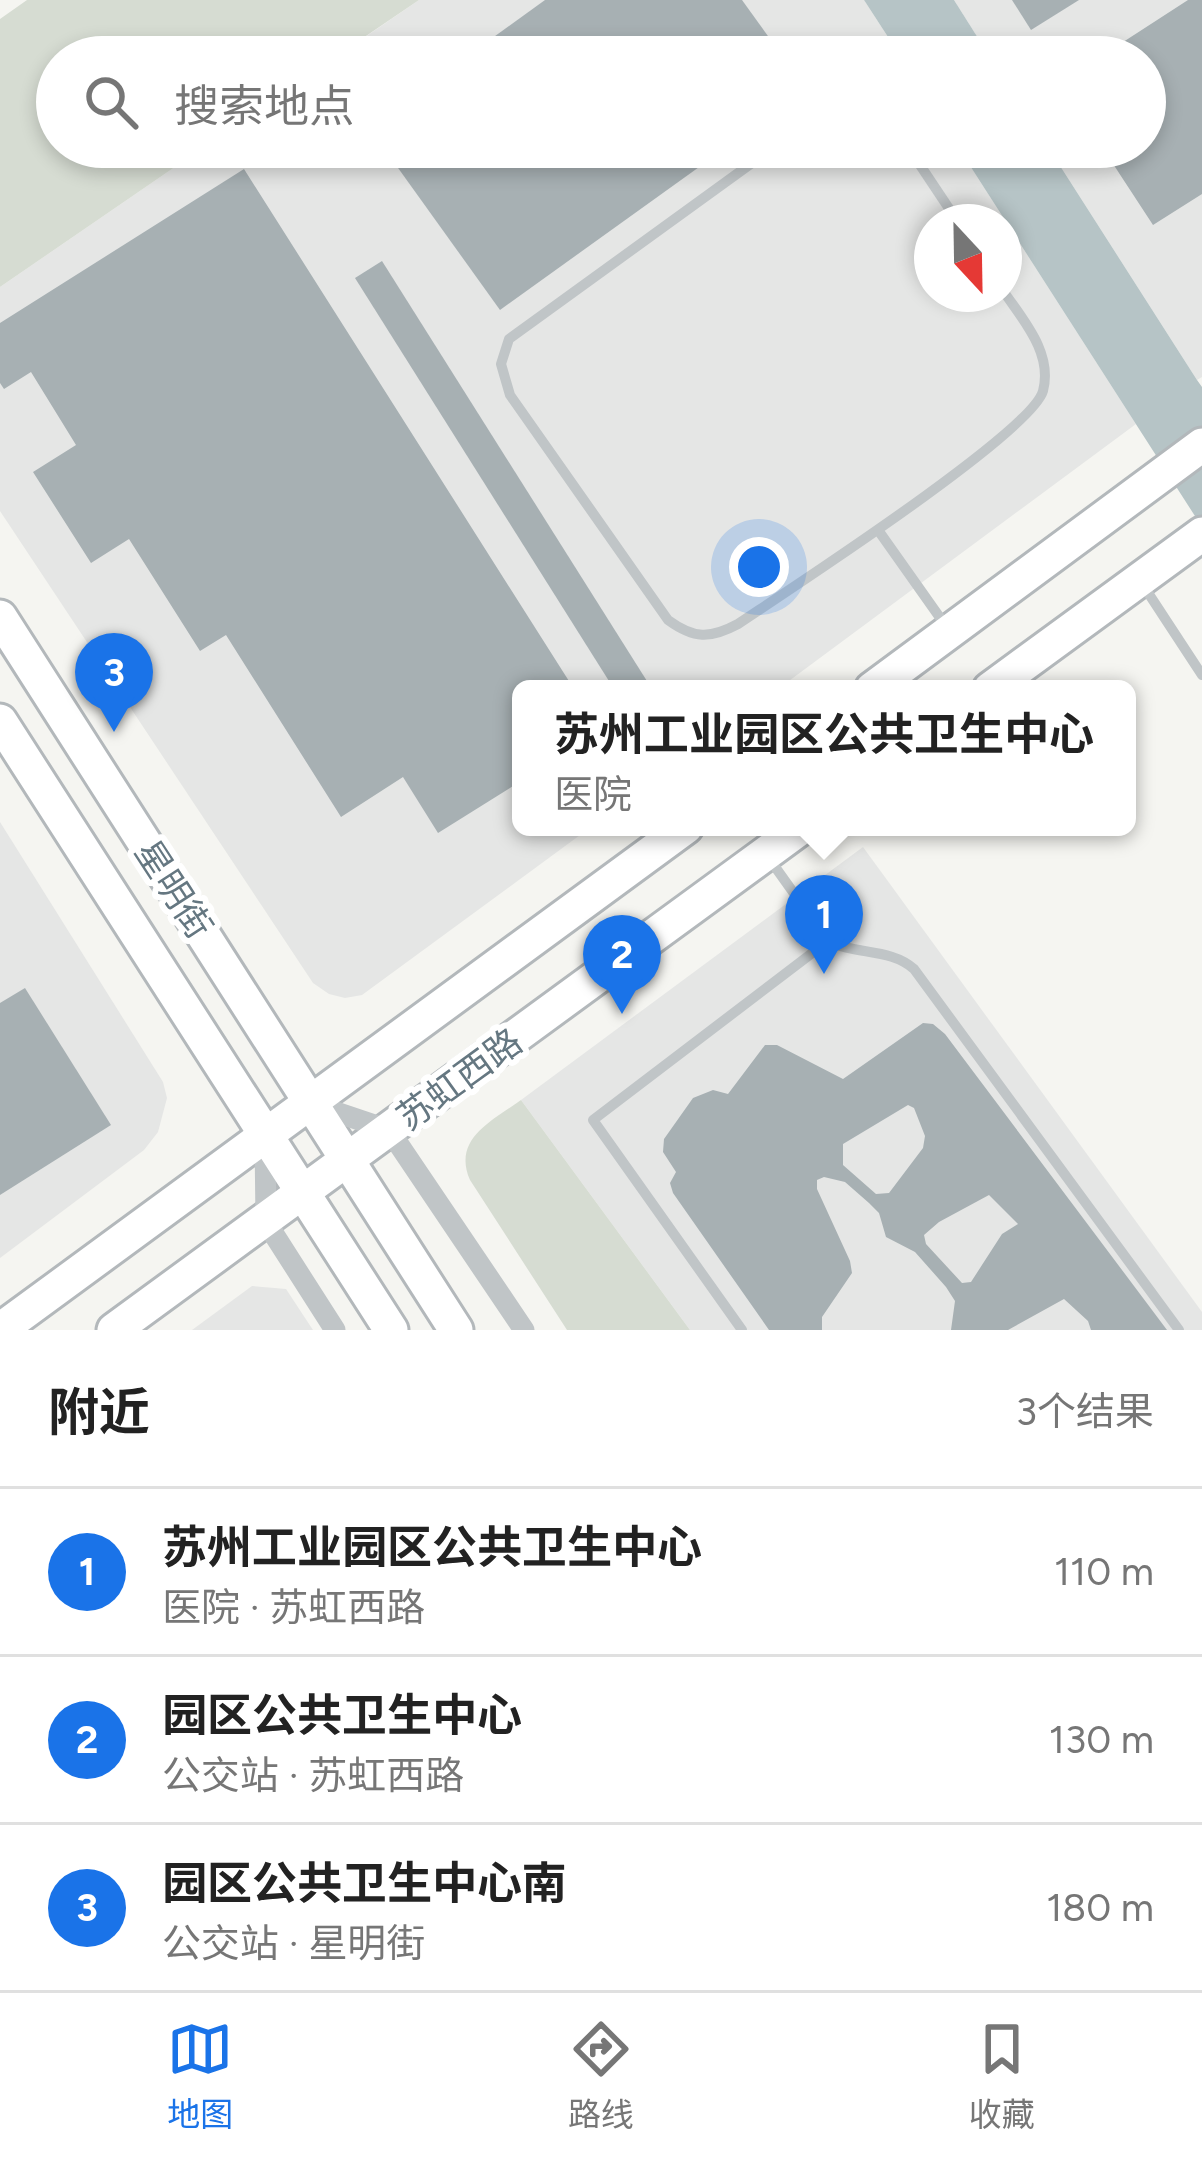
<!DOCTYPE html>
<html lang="zh">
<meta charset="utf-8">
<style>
:root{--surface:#fff;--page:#f2f2f2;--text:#222;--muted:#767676;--line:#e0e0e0;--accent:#1a73e8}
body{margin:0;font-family:Figtree,"Noto Sans SC",sans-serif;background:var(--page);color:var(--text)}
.compass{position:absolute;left:914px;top:204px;width:108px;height:108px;border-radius:50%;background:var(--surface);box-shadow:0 6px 18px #0003;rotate:158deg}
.you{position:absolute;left:759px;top:567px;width:42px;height:42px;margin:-30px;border:9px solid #fff;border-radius:50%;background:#1a73e8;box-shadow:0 0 0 18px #1a73e833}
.badge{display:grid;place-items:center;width:78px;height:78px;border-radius:50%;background:var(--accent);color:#fff;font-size:39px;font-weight:700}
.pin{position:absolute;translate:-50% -99px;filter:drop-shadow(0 3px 6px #0008)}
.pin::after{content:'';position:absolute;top:63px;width:42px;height:36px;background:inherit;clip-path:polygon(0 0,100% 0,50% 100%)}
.popup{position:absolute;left:512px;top:680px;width:624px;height:156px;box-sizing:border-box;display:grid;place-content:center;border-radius:18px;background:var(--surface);filter:drop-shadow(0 3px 9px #0005);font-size:39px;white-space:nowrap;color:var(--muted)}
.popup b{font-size:45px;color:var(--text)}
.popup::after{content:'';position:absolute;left:50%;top:100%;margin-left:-24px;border:24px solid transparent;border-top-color:var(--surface)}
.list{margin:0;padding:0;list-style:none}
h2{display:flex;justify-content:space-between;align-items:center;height:156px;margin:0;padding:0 48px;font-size:51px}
h2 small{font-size:39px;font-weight:400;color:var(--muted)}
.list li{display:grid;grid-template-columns:78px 1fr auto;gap:36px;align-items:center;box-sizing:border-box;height:168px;padding:0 48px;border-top:3px solid var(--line)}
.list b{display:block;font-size:45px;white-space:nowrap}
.list p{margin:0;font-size:39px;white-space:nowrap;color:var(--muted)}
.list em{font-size:39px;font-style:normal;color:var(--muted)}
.icon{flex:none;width:66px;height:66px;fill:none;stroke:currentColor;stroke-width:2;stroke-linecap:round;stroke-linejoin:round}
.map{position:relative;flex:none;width:1202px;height:1330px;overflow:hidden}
.search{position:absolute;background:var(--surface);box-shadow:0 6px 18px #0003;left:36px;right:36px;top:36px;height:132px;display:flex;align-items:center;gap:30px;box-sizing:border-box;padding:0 42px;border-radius:66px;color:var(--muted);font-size:45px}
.sheet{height:660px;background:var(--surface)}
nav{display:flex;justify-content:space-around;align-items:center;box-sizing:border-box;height:168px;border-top:3px solid var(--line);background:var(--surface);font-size:33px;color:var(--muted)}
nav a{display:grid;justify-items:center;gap:6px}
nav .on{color:var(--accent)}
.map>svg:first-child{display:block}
.built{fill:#e5e6e5;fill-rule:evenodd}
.green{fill:#d6dcd2}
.water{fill:#b6c4c6}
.building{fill:#a7b0b3;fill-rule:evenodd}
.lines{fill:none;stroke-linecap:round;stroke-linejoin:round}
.primary-casing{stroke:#b3b8bb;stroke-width:39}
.lane{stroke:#c0c5c7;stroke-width:10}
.street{stroke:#c0c5c7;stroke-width:21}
.primary{stroke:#fff;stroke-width:33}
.labels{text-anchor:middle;stroke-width:12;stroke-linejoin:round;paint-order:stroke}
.street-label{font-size:36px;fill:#657781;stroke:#fff}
</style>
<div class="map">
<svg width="1202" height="1330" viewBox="0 0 1202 1330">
<rect width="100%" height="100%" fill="#f5f5f1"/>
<!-- built -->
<g class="built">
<polygon points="419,0 864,0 901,57 336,57"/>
<polygon points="954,0 1202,0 1202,377 1197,380 1048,147 1145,147 1145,57 990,57"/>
<path d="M204,147H958L1136,424L778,689H521V827H591L362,995L345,998L329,994L313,983L0,511V287ZM932,222H1004V294H932Z"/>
<polygon points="0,822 163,1082 167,1098 158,1132 144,1150 0,1258"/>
<polygon points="863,847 1202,1312 1202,1330 690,1330 521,1100"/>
<polygon points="252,1286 286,1289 313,1330 192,1330"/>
</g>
<!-- green -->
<g class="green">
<polygon points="27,0 419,0 335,57 57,57 57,147 204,147 0,287 0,19"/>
<path d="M521,1100L690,1330H567L470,1180C452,1139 492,1121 521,1100Z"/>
</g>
<!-- water -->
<g class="water">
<polygon points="864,0 954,0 990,57 901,57"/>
<polygon points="958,147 1048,147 1197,380 1202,387 1202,527"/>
</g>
<!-- building -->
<g class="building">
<polygon points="545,0 742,0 783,57 466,57"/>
<polygon points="1012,0 1079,0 1031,30"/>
<polygon points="1188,0 1202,0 1202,194 1153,225 1102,147 1145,147 1145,57 1100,57"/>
<polygon points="383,147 727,147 500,310"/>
<polygon points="244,169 574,689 521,689 521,781 438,833 403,777 341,817 226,635 200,651 129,539 91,563 33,472 76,445 31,372 4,389 0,383 0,323"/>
<polygon points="382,261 652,689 614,689 355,278"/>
<polygon points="25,988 111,1125 0,1195 0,1003"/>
<path d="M923,1023L933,1024L945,1034L1167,1330H1091L1088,1321L1064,1299L1008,1330H951L955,1301L946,1287L915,1252L886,1237L879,1213L869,1203L845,1182L824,1177L817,1180V1189L850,1261L852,1273L822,1317V1330H769L673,1193L670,1183L676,1172L663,1152L664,1139L693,1098L713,1090L728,1094L765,1045H777L843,1079ZM908,1105L914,1108L925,1136L923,1148L889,1193L876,1194L843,1165V1144ZM989,1195L1018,1224L1002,1234L971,1282L962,1283L926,1244L924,1235L939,1222Z"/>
</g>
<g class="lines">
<defs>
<g id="primary">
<polyline points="0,617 456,1330"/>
<polyline points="872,689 1202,445"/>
<polyline points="990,689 1202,534"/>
<polyline points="0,721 391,1330"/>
<polyline points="0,1330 686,827"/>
<polyline points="114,1330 802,827"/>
</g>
</defs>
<!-- primary casing -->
<use href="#primary" class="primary-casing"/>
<!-- lane -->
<g class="lane">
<path d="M774,147L509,339L501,364L510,395L668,620C694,639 710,639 738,624C787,591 1031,433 1043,391C1053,353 1023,320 1004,292"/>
<polyline points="908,147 958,222"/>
<polyline points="878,530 948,629"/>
<polyline points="1141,582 1202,675"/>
<path d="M768,857L828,941C855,955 891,948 914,969L1179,1330"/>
<polyline points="742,1330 593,1120 828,941"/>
</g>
<!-- street -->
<g class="street">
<polyline points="312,1104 389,1130 524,1330"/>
<polyline points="265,1139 266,1222 335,1330"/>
</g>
<!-- primary -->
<use href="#primary" class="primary"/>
</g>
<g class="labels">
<!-- street labels -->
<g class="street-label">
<text transform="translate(174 889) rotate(57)" y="13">星明街</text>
<text transform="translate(459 1079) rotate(-36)" y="13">苏虹西路</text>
</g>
</g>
</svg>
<svg class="compass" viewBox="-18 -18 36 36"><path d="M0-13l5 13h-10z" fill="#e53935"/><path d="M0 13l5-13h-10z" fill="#767676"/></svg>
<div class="you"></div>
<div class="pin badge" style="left:824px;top:974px">1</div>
<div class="popup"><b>苏州工业园区公共卫生中心</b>医院</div>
<div class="pin badge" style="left:622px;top:1014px">2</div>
<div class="pin badge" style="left:114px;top:732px">3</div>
<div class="search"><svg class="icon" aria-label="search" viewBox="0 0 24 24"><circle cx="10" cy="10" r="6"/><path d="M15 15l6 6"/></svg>搜索地点</div>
</div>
<section class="sheet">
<h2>附近<small>3个结果</small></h2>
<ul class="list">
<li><span class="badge">1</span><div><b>苏州工业园区公共卫生中心</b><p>医院 · 苏虹西路</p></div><em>110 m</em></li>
<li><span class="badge">2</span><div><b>园区公共卫生中心</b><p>公交站 · 苏虹西路</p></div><em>130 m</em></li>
<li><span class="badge">3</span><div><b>园区公共卫生中心南</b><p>公交站 · 星明街</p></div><em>180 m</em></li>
</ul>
</section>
<nav>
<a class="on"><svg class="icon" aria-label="map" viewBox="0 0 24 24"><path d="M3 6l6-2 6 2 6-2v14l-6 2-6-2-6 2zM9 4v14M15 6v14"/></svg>地图</a>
<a><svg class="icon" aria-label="directions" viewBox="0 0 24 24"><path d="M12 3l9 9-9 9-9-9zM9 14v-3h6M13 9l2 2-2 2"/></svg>路线</a>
<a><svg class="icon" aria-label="saved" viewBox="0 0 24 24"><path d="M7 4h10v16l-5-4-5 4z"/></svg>收藏</a>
</nav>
